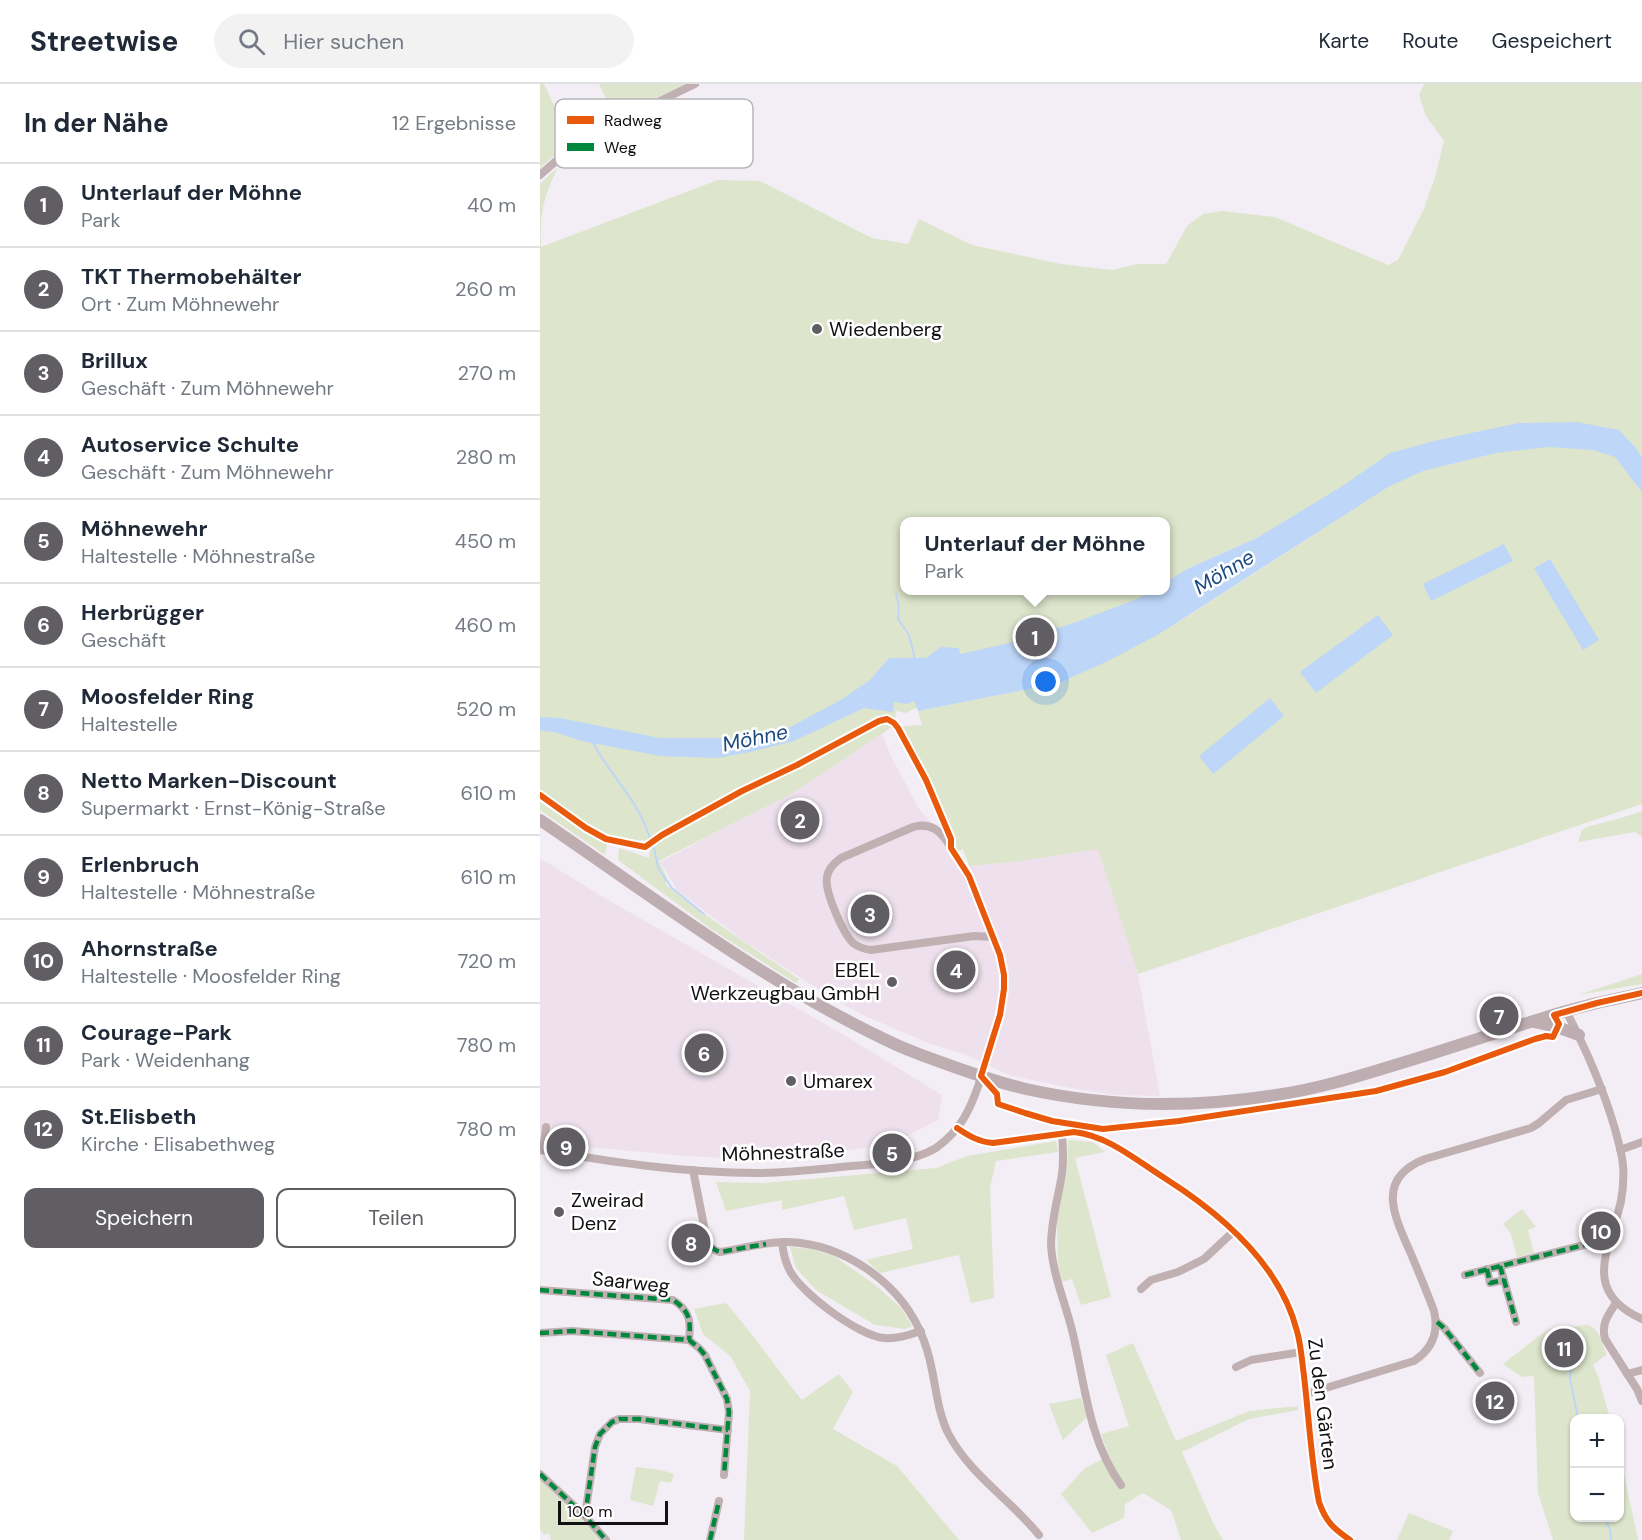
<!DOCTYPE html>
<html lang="de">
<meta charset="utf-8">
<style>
:root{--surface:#fff;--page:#f2f2f3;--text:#1f2937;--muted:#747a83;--line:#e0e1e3;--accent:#615e63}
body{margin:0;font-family:"DM Sans",sans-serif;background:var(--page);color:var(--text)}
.controls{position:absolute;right:18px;bottom:18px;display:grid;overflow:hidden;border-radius:12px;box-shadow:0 2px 4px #0004}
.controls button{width:54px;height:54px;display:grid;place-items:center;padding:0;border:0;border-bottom:2px solid var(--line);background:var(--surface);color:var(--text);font:30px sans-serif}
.scale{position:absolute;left:18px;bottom:15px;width:110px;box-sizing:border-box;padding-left:6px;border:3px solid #131014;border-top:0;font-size:16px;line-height:21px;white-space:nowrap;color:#131014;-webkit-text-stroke:4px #fff;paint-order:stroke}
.you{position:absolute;left:506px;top:598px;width:21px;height:21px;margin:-15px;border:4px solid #fff;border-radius:50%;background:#1a73e8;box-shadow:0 0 0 9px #1a73e833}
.badge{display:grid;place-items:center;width:39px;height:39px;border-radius:50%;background:var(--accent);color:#fff;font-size:20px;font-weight:700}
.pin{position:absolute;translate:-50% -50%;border:3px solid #fff;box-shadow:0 2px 6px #0006}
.popup{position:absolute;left:360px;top:433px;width:270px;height:78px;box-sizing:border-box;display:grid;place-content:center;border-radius:12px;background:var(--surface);filter:drop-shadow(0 2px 4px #0005);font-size:20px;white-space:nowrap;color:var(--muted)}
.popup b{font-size:22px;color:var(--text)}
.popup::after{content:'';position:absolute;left:50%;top:100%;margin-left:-12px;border:12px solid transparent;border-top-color:var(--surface)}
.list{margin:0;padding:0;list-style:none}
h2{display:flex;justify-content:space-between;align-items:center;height:78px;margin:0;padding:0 24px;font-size:26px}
h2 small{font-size:20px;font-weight:400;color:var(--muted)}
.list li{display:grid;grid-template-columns:39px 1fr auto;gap:18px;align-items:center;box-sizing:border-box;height:84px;padding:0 24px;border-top:2px solid var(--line)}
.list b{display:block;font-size:22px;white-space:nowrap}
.list p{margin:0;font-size:20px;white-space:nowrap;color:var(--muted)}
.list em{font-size:20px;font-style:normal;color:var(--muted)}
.actions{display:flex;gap:12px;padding:18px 24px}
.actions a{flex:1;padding:14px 0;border:2px solid var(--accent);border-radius:12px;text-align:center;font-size:21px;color:var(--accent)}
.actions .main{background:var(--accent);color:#fff}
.icon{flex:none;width:33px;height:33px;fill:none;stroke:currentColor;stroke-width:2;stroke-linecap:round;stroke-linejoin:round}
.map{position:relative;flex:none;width:1102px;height:1456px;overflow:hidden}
header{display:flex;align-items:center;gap:36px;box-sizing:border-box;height:84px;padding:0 30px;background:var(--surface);border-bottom:2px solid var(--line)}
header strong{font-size:28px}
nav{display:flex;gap:33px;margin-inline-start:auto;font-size:21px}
.search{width:420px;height:54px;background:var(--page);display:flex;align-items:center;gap:15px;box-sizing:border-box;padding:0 21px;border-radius:33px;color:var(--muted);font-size:22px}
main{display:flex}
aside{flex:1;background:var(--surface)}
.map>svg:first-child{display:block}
.industrial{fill:#eee1ed}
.green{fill:#dde5cc;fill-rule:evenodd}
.water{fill:#bed6f8}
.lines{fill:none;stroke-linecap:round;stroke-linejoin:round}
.stream{stroke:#bed6f8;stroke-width:2}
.minor{stroke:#c0b0b2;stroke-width:8}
.secondary{stroke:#bfaeb1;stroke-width:12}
.quiet{stroke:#00873e;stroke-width:4.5;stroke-dasharray:9 4.5;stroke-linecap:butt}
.cycleway-casing{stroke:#fff;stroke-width:10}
.cycleway{stroke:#e8590c;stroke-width:6}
.poi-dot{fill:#615e63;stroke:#fff;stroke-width:2}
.labels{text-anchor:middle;stroke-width:5;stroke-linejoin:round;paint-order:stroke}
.poi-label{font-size:20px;fill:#131014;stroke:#fff;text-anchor:start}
.street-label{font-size:20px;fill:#131014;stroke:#fff}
.water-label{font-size:21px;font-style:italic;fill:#1d4a81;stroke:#fff}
.key{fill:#fff;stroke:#b8b7b8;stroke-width:1.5}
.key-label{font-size:16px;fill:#131014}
</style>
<header>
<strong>Streetwise</strong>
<div class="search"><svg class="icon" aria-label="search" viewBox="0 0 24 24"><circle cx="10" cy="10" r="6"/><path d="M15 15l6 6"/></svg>Hier suchen</div>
<nav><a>Karte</a><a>Route</a><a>Gespeichert</a></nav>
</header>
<main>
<aside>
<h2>In der Nähe<small>12 Ergebnisse</small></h2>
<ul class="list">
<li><span class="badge">1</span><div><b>Unterlauf der Möhne</b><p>Park</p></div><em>40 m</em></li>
<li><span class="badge">2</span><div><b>TKT Thermobehälter</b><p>Ort · Zum Möhnewehr</p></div><em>260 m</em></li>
<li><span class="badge">3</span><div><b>Brillux</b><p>Geschäft · Zum Möhnewehr</p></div><em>270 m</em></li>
<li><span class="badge">4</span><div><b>Autoservice Schulte</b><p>Geschäft · Zum Möhnewehr</p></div><em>280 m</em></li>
<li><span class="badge">5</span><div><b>Möhnewehr</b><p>Haltestelle · Möhnestraße</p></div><em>450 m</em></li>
<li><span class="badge">6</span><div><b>Herbrügger</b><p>Geschäft</p></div><em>460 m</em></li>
<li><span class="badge">7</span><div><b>Moosfelder Ring</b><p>Haltestelle</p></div><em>520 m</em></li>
<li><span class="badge">8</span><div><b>Netto Marken-Discount</b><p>Supermarkt · Ernst-König-Straße</p></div><em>610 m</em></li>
<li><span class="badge">9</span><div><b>Erlenbruch</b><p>Haltestelle · Möhnestraße</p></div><em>610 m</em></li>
<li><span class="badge">10</span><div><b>Ahornstraße</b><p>Haltestelle · Moosfelder Ring</p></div><em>720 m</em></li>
<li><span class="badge">11</span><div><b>Courage-Park</b><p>Park · Weidenhang</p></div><em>780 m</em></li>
<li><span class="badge">12</span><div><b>St.Elisbeth</b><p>Kirche · Elisabethweg</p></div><em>780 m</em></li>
</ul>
<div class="actions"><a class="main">Speichern</a><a>Teilen</a></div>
</aside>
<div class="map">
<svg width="1102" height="1456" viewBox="0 0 1102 1456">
<rect width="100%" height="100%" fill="#f3eef5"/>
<!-- industrial -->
<g class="industrial">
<polygon points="342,650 351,672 379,725 429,782 480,777 558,764 598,890 620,1012 574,1011 525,1003 469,991 424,970 390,960 325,932 289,912 204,857 138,807 120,778 234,718"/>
<polygon points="0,774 58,810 309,954 402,1011 398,1036 349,1061 224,1076 144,1072 7,1059 0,1045"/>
</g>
<!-- green -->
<g class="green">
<polygon points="0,0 4,0 31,57 0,84"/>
<polygon points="59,0 146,0 75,33"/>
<path d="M884,0H1102V720L598,890L558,765L480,777L429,782L423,765L418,767L363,642L382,641L378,627L519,599L575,573L445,611L376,624L369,627L368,629L356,627L355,641L276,694L249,711L119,777L128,796L125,800C168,834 213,864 259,895L256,899L171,845L78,776L79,764L109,774L110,767L104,756C66,764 29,730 0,709V100L18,83C3,114 0,129 1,163L178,96L220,97L332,154L368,160L379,135L432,161L521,180L572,186L597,180H626L647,142L663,130L682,127L735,133L848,181L858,176L884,125L895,93L904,57L886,32L879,11ZM843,405L726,482L619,550L690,501ZM779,417L750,440L626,506L605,510L611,506H364V438H626V498L647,485L717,454Z"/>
<polygon points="0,718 41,746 67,760 65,771 0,726"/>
<polygon points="1102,727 1102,753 1095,748 1038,758 1042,746 1047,743 1081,734"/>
<polygon points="1102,890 1102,900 1038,911"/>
<polygon points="528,1056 553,1058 565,1068 535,1074 571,1213 541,1221 532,1195 521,1198 518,1180 517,1134 527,1088"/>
<polygon points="516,1057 518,1068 456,1077 450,1104 454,1214 431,1219 419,1171 340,1189 326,1176 373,1165 366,1134 314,1146 304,1112 242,1126 242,1116 186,1127 176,1098 224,1099 396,1084 427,1072"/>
<polygon points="982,1125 996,1143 988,1146 994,1169 977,1173 971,1150 963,1140"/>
<polygon points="250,1163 271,1165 294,1172 334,1200 361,1224 372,1242 365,1245 335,1241 276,1206 256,1184"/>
<path d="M186,1219C213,1250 236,1284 262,1316L299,1290L313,1308L293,1345L357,1382L419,1456H204L210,1307L191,1273L163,1250L154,1225Z"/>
<path d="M1047,1241C1061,1245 1060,1257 1067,1270L1053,1281L1058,1292L1070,1334H1034V1434H1080V1371L1098,1456H1013L998,1409L994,1292L982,1293L963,1280L1000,1251L1010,1245Z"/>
<polygon points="593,1259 636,1357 709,1327 758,1322 758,1326 709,1335 642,1368 674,1441 683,1456 641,1456 631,1426 603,1409 585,1420 584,1434 552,1449 521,1410 545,1384 569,1372 561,1350 589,1342 566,1271"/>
<polygon points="541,1314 547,1333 523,1356 509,1320"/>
<polygon points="96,1383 121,1386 134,1390 131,1399 120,1397 113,1422 90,1416"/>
<polygon points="0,1393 63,1456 11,1456 9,1449 4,1451 0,1445"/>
<polygon points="869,1429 913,1447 909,1456 857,1456"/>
</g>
<!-- water -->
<g class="water">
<polygon points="1037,338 1079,346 1095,363 1102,374 1102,408 1075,373 1053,366 1008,363 956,369 883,387 848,403 619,550 568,577 519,599 378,627 374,617 367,620 354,618 353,628 324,624 254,657 210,668 178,674 120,672 42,657 14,648 0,647 0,633 20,634 120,654 210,654 227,650 250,643 301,616 330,596 349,574 386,574 401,563 419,564 420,570 465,560 531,540 597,515 611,507 626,506 626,498 647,485 717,454 804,401 850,369 898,356 979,339"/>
<polygon points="964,460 973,477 891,517 883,500"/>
<polygon points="1010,475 1059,556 1043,566 994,484"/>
<polygon points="838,531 853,551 776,609 760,588"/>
<polygon points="730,614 744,632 673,690 659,672"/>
</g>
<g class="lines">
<!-- stream -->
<g class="stream">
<polyline points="356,510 359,523 358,535 369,551 375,575"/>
<path d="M52,657C70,692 98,715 110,754"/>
<polyline points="114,764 118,784 132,804 164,830"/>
<polyline points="1031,1287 1030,1295 1038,1334"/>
<polyline points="1051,1434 1066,1437 1070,1445 1071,1456"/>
</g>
<!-- minor -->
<g class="minor">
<polyline points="0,91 33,62 87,33 155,0"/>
<path d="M1026,927C1046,965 1063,1004 1075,1045C1078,1057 1082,1069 1083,1081C1084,1093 1083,1106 1081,1117C1070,1165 1040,1207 1102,1235"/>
<path d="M417,1044C429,1052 439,1058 453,1059L534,1048C569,1052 597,1077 626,1095C681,1130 740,1181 757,1247C761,1261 762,1277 764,1292C769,1334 771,1377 779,1418C786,1438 793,1444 810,1456"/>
<path d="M522,1049C523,1063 524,1076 522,1090C518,1115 511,1136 511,1162C513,1191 525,1218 532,1246C545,1299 548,1355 581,1401"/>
<path d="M0,1066C72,1078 144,1089 217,1089C249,1089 280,1085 312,1082C339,1080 372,1078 396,1064C407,1056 417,1046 424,1034C437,1012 443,986 450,962C457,939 467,916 464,891C461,862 419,760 395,745C388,741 380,741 373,743L301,774C294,779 288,785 287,793C284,807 303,849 313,859C318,863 324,865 331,866L434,852L453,853"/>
<polyline points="3,1066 6,1043"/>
<polyline points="1080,1066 1102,1058"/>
<path d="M153,1086L166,1152C169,1161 171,1166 180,1168C202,1165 226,1157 248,1158C306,1160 364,1201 384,1257C396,1287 394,1320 408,1349C430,1391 470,1415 499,1451"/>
<path d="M242,1158C243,1167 245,1177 249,1185C259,1208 319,1252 344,1254C357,1255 369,1251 381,1247"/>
<polyline points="960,1182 976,1238"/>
<polyline points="947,1185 950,1199 964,1196"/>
<polyline points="925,1191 1060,1157 1068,1156"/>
<polyline points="601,1205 611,1196 638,1188 664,1175 694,1147"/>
<path d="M0,1206L133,1216C150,1227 151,1237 149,1256"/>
<path d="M1076,1219C1068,1231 1061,1240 1065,1255L1097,1305L1102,1317"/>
<polyline points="897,1238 904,1244 940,1289"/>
<polyline points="0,1249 32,1247 149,1256 159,1264 165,1271 187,1315 189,1328 184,1391"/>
<polyline points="696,1283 711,1276 761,1268"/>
<polyline points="1087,1290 1102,1286"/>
<path d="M766,1310L874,1277C892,1265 899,1248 894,1227C887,1208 879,1189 871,1170C855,1133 834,1095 885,1075L991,1044L999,1039L1026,1016L1062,1005"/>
<polyline points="0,1390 45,1432 66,1456"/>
<polyline points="45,1432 55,1363 60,1350 72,1338 79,1335 99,1335 188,1346"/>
<polyline points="170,1456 179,1417"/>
</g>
<!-- secondary -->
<g class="secondary">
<path d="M0,736C112,812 221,896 344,955C360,963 378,970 395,976C425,987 455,998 486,1005C567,1023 654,1024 736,1011C777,1005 816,993 855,981C912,964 969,944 1026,927L1057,919L1102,909"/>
<polyline points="994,938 1017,943 1039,951"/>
</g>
<!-- quiet -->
<g class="quiet">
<path d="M165,1151C168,1160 171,1165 180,1168L226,1160"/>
<polyline points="960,1182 976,1238"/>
<polyline points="947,1185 950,1199 964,1196"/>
<polyline points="925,1191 1060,1157 1068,1156"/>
<path d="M0,1206L133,1216C150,1227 151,1237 149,1256"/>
<polyline points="897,1238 904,1244 940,1289"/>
<polyline points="0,1249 32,1247 149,1256 159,1264 165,1271 187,1315 189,1328 184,1391"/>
<polyline points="0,1390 45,1432 66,1456"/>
<polyline points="45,1432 55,1363 60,1350 72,1338 79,1335 99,1335 188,1346"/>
<polyline points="170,1456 179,1417"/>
</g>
<defs>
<g id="cycleway">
<polyline points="0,711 46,744 66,755 105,763 122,751 202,707 257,681 339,637 347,635 354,639 358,644 386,696 411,755 411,764 429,792 460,871 464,891 464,905 460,931 441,992 457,1010 458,1020 485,1029 512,1037 563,1045 639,1037 836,1007 905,988 995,955 1006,952 1013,953 1019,940 1014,931 1057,919 1102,909"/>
<path d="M417,1044C429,1052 439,1058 453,1059L534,1048C569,1052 597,1077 626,1095C681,1130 740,1181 757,1247C761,1261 762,1277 764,1292C769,1334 771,1377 779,1418C786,1438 793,1444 810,1456"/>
</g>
</defs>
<!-- cycleway casing -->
<use href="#cycleway" class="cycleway-casing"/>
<!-- cycleway -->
<use href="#cycleway" class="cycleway"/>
</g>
<!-- markers -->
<g class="poi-dot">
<circle cx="277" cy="245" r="6"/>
<circle cx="352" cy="898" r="6"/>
<circle cx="251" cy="997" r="6"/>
<circle cx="19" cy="1128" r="6"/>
</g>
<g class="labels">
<!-- poi labels -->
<g class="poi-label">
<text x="289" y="252">Wiedenberg</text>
<text x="340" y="893" text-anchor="end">EBEL<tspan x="340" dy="23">Werkzeugbau GmbH</tspan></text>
<text x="263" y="1004">Umarex</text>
<text x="31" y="1123">Zweirad<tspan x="31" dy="23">Denz</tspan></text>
</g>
<!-- street labels -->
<g class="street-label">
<text transform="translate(243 1068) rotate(-2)" y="7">Möhnestraße</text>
<text transform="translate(91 1198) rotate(6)" y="7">Saarweg</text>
<text transform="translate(783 1320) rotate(83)" y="7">Zu den Gärten</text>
</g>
<!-- water labels -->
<g class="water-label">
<text transform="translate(684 488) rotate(-31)" y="7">Möhne</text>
<text transform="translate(215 654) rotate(-12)" y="7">Möhne</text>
</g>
</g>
<!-- legend -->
<rect x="15" y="15" width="198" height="69" rx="9" class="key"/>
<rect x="27" y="32" width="27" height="8" fill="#e8590c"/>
<rect x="27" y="59" width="27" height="8" fill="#00873e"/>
<g class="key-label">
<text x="64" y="42">Radweg</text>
<text x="64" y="69">Weg</text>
</g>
</svg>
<div class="controls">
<button>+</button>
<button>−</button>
</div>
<div class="scale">100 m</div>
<div class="you"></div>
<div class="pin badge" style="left:495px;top:553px">1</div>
<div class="popup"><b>Unterlauf der Möhne</b>Park</div>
<div class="pin badge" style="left:260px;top:736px">2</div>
<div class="pin badge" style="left:330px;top:830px">3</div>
<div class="pin badge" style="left:416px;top:886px">4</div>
<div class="pin badge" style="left:352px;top:1069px">5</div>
<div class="pin badge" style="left:164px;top:969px">6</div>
<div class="pin badge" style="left:959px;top:932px">7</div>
<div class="pin badge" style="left:151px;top:1159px">8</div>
<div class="pin badge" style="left:26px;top:1063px">9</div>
<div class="pin badge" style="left:1061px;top:1147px">10</div>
<div class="pin badge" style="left:1024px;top:1264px">11</div>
<div class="pin badge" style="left:955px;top:1317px">12</div>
</div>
</main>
